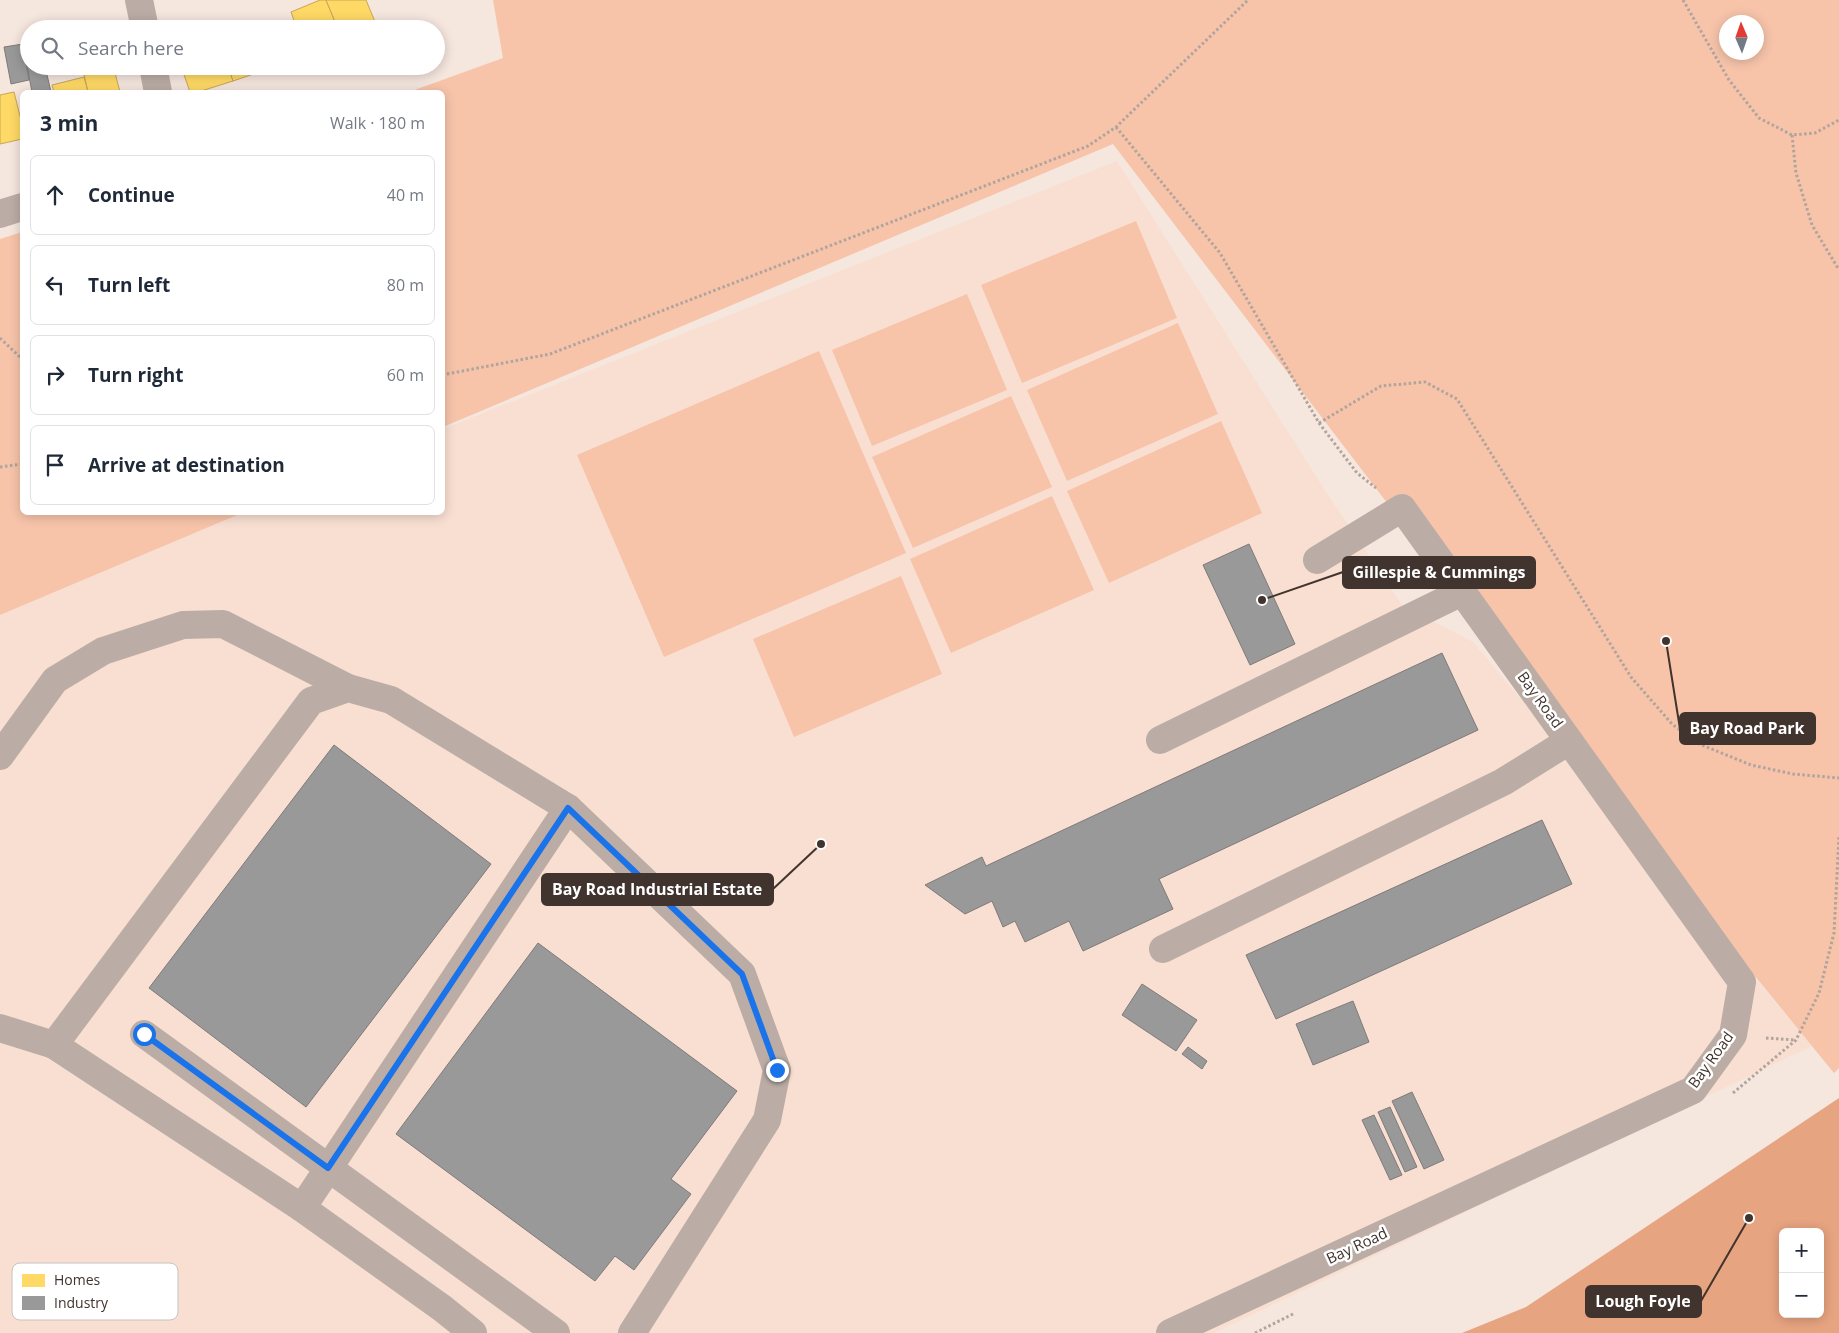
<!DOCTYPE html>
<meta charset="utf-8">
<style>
:root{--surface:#fff;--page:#f2f2f3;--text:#1f2937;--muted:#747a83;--line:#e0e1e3}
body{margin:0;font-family:"Open Sans",sans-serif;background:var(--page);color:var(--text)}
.controls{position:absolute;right:15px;bottom:15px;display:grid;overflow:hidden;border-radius:8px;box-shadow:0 2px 12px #0003}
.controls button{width:45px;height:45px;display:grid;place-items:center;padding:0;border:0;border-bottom:1px solid var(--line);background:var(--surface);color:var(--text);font:25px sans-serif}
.compass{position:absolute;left:1719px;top:15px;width:45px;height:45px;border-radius:50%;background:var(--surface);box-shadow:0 2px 12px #0003;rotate:358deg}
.stop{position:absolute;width:15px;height:15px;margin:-11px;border:4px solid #1a73e8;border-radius:50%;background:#fff}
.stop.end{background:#1a73e8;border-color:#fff;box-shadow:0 1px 5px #0008}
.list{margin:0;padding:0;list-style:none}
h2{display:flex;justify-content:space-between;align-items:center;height:65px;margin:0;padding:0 20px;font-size:21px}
h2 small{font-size:16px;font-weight:400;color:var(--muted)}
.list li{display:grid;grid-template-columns:32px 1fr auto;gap:15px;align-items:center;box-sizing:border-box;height:80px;margin:0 10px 10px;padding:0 10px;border:1px solid var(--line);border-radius:8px}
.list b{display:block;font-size:19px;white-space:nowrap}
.list em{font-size:16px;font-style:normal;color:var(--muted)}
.icon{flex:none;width:28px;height:28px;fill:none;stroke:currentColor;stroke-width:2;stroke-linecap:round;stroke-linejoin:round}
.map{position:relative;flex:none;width:1839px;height:1333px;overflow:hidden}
.search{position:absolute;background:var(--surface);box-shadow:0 2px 12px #0003;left:20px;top:20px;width:425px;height:55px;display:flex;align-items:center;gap:12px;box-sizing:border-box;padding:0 18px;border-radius:28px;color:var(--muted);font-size:19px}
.panel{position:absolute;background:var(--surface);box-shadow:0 2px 12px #0003;left:20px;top:90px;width:425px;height:425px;border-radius:8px}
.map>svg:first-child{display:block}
.built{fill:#f9dfd2}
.green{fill:#f7c4aa;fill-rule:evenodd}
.water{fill:#e7a480;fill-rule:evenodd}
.homes{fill:#ffd966;stroke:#c6a755}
.industry{fill:#999;stroke:#7f7a79}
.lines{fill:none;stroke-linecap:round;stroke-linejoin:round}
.path{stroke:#b0a49d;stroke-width:3;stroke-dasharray:2.5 2.5;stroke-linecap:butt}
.minor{stroke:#bbada6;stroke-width:28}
.route{stroke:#1a73e8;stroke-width:6}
.labels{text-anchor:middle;stroke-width:5;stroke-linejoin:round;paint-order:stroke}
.street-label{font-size:15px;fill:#41332d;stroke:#fff}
.key{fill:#fff;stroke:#c6c2c0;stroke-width:1}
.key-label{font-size:14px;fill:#41332d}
.leader{fill:none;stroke:#41332d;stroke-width:2}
.callout-dot{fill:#41332d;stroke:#fff;stroke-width:2}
.callout{fill:#41332d;stroke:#41332d;stroke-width:2}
.callout-label{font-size:16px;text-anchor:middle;font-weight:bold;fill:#fff}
</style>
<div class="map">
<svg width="1839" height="1333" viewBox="0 0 1839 1333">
<rect width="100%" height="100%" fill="#f5e6de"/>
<!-- built -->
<polygon class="built" points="1117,161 1324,489 1402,605 1473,642 1812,1046 1214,1333 0,1333 0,615 242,513 442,512 443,429"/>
<!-- green -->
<g class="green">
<path d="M493,0H1839V1068L1834,1073L1656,855L1113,144L443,427L442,92H409L503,58ZM1726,22H1756V52H1726Z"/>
<polygon points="1136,221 1177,318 1022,383 981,285"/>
<polygon points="22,232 22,512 242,513 0,615 0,239"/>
<polygon points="967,294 1007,390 872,446 832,350"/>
<polygon points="1178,323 1218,414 1067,481 1027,390"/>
<polygon points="819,351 906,553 664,657 577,455"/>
<polygon points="1011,396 1052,487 913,548 872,457"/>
<polygon points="1221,421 1262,513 1109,583 1067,491"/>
<polygon points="1052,496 1094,590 951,653 910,559"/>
<polygon points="901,576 942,674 794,737 753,639"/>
</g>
<!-- water -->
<path class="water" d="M1839,1098V1333H1462L1526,1307ZM1783,1232H1820V1314H1783Z"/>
<!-- homes -->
<g class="homes">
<polygon points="320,0 326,0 338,29 297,29 291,12"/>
<polygon points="326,0 366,0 378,29 338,29"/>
<polygon points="82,66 127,66 114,69 120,92 88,92"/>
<polygon points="181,66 228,66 233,81 198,92 190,92"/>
<polygon points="228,66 270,66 271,68 233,81"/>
<polygon points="84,77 88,92 54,92 52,85"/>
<polygon points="14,92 22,124 22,139 0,144 0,95"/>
</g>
<!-- industry -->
<g class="industry">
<polygon points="23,44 29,80 11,84 4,47"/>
<polygon points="27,66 45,66 51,92 32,92"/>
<polygon points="1249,544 1295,644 1250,665 1203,565"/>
<polygon points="1442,653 1478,730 1159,879 1173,909 1083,951 1069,921 1025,942 1015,921 1003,927 992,901 965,914 925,885 982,857 986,866"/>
<polygon points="334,745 491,864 306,1107 149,988"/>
<polygon points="1542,820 1572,884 1276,1019 1246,955"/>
<polygon points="538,943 737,1091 671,1179 691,1194 634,1270 615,1256 595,1281 396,1134"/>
<polygon points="1142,984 1197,1020 1176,1051 1122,1015"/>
<polygon points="1353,1001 1369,1042 1313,1065 1296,1024"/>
<polygon points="1188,1047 1207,1061 1202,1069 1182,1054"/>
<polygon points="1412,1092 1444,1160 1424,1169 1392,1101"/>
<polygon points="1390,1107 1417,1167 1405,1172 1378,1112"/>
<polygon points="1374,1115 1402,1175 1390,1180 1362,1120"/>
</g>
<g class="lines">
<!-- path -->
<g class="path">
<polyline points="1683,0 1729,80 1759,118 1792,135 1815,133 1839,120"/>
<polyline points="1116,127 1220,253 1319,423 1357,473 1376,488"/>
<polyline points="1792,135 1796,173 1812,225 1839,270"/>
<polyline points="0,338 22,359"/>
<polyline points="442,375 550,354 1088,146 1116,127 1248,0"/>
<polyline points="1319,423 1381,386 1425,382 1457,399 1631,677 1672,724 1697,743 1751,765 1793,774 1839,778"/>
<polyline points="0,467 22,464"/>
<polyline points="1766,1038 1795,1040"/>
<polyline points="1733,1093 1796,1040 1819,993 1834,933 1839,836"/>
<polyline points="1255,1333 1295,1313"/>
</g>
<!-- minor -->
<g class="minor">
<polyline points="139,0 145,29"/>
<polyline points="153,66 158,92"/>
<polyline points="0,214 22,207"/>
<polyline points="1160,740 1462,592"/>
<polyline points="0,756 55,680 103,651 183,625 223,624 348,688"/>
<polyline points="1163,949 1503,782 1569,741"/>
<polyline points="0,1028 54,1045"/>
<polyline points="144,1034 556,1333"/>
<polyline points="302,1208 54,1045 311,701 348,688 391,700 568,808 742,974 777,1070 767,1120 632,1333"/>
<polyline points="473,1333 442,1308 302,1208 568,808"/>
<polyline points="1170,1333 1693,1090 1733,1035 1742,982 1402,508 1317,560"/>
</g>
</g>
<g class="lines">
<!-- route -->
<polyline class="route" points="144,1034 328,1168 568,808 742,974 777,1070"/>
</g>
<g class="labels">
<!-- street labels -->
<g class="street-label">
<text transform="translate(1540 700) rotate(54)" y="5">Bay Road</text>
<text transform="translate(1711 1060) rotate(-54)" y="5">Bay Road</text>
<text transform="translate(1357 1246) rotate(-25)" y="5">Bay Road</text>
</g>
</g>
<!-- legend -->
<rect x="12" y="1263" width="166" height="57" rx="8" class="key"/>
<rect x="22" y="1274" width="23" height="13" fill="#ffd966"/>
<rect x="22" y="1296" width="23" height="14" fill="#999"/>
<g class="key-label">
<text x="54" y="1285">Homes</text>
<text x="54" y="1308">Industry</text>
</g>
<!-- callouts -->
<path class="leader" d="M1262 600L1343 572M1666 641L1680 729M821 844L773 889M1749 1218L1701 1301"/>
<g class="callout-dot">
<circle cx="1262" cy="600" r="5"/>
<circle cx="1666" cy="641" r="5"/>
<circle cx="821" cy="844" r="5"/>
<circle cx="1749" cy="1218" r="5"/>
</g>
<g class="callout">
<rect x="1343" y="557" width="192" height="31" rx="5"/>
<rect x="1680" y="713" width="135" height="31" rx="5"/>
<rect x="542" y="874" width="231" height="31" rx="5"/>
<rect x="1586" y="1286" width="115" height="31" rx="5"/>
</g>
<g class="callout-label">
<text x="1439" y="578">Gillespie &amp; Cummings</text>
<text x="1747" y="734">Bay Road Park</text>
<text x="657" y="895">Bay Road Industrial Estate</text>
<text x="1643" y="1307">Lough Foyle</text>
</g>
</svg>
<div class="controls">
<button>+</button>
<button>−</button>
</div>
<svg class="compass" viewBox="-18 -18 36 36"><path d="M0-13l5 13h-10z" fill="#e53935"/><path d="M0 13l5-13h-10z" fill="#747a83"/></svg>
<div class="stop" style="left:144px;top:1034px"></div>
<div class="stop end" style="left:777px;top:1070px"></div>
<div class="search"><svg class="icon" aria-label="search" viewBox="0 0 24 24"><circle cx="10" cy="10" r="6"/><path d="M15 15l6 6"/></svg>Search here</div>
<section class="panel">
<h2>3 min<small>Walk · 180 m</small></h2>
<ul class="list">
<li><svg class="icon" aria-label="ahead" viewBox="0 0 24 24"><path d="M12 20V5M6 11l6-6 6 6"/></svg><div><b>Continue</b></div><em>40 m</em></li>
<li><svg class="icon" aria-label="left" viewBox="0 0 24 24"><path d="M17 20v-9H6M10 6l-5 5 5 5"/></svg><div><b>Turn left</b></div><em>80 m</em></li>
<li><svg class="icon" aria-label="right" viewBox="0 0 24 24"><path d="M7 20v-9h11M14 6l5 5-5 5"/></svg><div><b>Turn right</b></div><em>60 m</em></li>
<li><svg class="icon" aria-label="arrive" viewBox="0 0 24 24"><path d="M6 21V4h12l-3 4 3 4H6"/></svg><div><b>Arrive at destination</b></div></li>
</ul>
</section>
</div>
